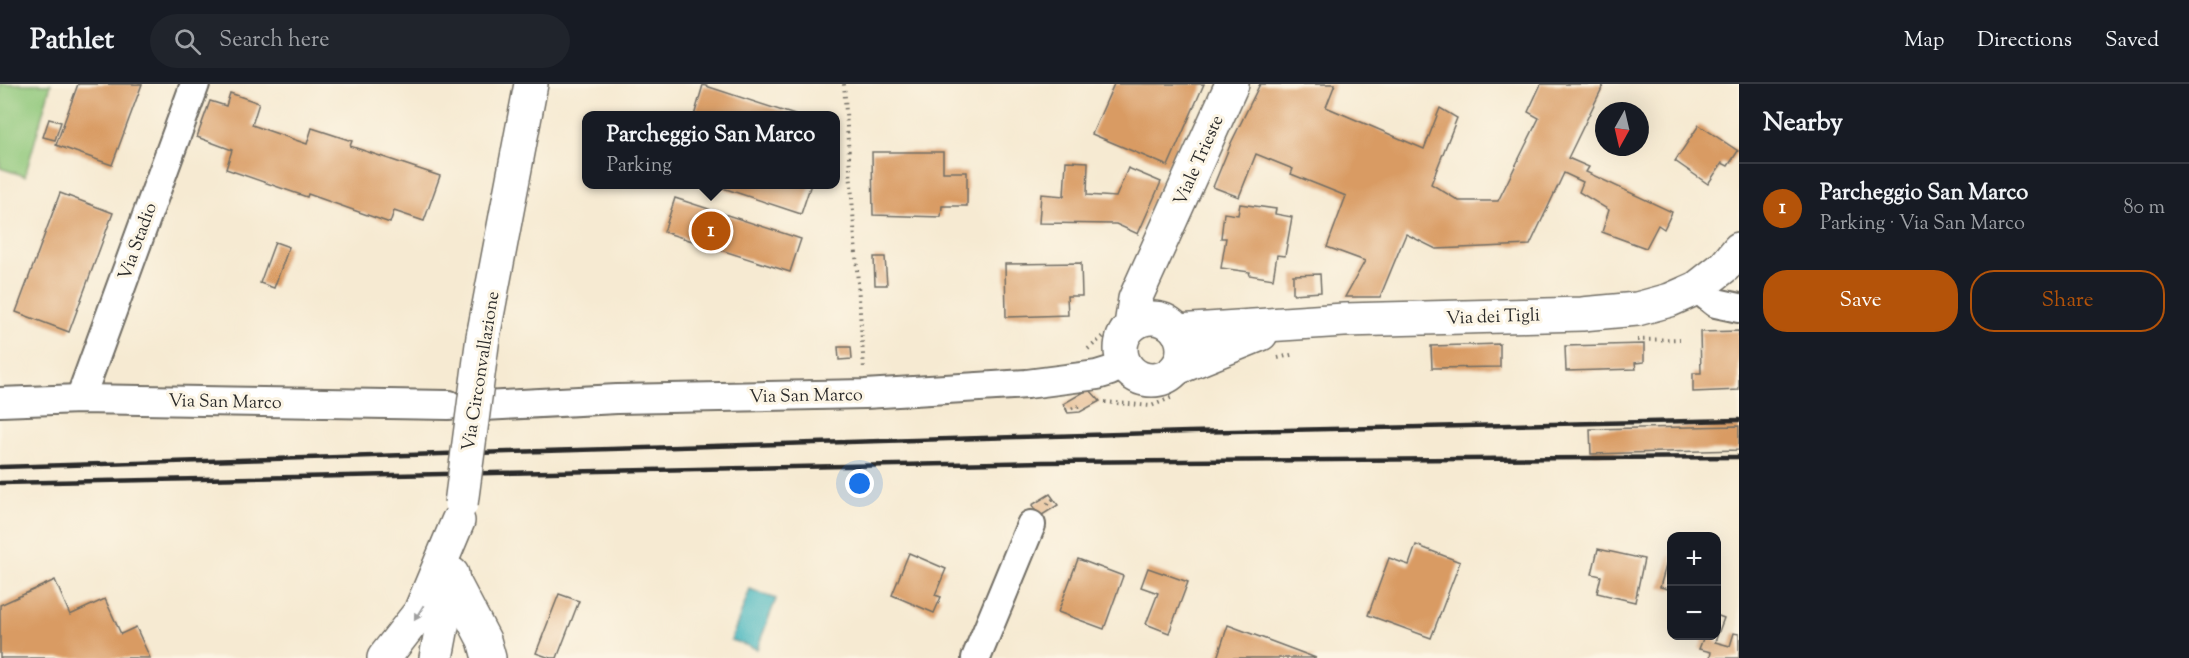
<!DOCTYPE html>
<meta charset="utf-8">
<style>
:root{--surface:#171b24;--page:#20242c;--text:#f1f3f6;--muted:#9ea1a6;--line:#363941;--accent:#b45309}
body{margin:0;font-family:"Sorts Mill Goudy",serif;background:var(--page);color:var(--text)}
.controls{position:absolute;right:18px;bottom:18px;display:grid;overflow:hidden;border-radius:12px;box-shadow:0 6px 24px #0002}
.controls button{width:54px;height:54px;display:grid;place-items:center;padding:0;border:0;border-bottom:2px solid var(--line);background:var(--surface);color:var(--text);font:30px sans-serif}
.compass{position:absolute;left:1595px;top:18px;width:54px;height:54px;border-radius:50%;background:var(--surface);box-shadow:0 6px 24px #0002;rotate:188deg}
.you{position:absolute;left:860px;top:400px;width:21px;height:21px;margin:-15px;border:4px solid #fff;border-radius:50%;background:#1a73e8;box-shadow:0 0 0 9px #1a73e833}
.badge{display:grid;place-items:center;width:39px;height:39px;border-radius:50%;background:var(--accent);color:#fff;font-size:20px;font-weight:700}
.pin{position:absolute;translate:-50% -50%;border:3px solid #fff;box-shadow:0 2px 6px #0006}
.popup{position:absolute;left:582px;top:27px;width:258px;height:78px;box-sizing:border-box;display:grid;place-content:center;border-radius:12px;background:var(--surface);filter:drop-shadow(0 2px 4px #0005);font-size:20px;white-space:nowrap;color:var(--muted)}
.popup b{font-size:22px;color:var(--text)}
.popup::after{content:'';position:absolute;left:50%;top:100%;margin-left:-12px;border:12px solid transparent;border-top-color:var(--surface)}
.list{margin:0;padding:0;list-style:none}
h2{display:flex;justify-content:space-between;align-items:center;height:78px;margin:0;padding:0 24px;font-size:26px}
h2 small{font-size:20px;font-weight:400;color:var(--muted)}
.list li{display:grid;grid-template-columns:39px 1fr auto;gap:18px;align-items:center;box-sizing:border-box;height:90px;padding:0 24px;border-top:2px solid var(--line)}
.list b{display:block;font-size:22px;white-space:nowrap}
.list p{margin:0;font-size:20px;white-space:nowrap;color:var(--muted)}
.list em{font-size:20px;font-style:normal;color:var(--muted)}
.actions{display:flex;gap:12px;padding:18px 24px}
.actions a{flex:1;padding:14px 0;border:2px solid var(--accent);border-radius:24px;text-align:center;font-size:21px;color:var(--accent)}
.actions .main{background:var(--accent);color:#fff}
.icon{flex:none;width:33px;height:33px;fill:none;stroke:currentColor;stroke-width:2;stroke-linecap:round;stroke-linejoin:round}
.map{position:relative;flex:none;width:1739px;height:574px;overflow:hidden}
header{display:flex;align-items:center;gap:36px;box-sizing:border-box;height:84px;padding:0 30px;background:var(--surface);border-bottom:2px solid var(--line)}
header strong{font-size:28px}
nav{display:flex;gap:33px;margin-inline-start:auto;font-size:21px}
.search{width:420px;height:54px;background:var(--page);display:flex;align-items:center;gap:15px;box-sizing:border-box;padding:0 21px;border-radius:33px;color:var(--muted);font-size:22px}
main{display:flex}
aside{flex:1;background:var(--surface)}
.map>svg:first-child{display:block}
.green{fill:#8fc77a;stroke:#5d7952;stroke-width:1.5}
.water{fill:#48b7bf;stroke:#3a7175;stroke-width:1.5}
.building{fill:#d99b63}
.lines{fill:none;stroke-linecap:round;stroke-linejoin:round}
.street-casing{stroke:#726e65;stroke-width:32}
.secondary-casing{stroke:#726e65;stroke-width:36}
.path{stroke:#726e65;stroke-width:4;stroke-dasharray:1.5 4.5;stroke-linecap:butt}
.street{stroke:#fff;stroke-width:28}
.secondary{stroke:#fff;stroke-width:33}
.rail{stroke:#2b2b2b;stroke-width:4.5}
.secondary-bridge-casing{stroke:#726e65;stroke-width:36;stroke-linecap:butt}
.secondary-bridge{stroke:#fff;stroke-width:33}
.oneway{fill:#a0a0a0}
.labels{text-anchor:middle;stroke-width:6;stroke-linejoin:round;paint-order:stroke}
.street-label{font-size:18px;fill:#2b2b2b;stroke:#fcf5e5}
</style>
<header>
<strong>Pathlet</strong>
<div class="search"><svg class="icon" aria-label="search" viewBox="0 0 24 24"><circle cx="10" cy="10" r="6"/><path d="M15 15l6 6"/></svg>Search here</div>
<nav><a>Map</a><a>Directions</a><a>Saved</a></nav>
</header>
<main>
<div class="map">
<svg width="1739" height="574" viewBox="0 0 1739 574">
<rect width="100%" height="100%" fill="#fcf5e5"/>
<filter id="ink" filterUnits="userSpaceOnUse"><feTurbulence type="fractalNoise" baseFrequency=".0167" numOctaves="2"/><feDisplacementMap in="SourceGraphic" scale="12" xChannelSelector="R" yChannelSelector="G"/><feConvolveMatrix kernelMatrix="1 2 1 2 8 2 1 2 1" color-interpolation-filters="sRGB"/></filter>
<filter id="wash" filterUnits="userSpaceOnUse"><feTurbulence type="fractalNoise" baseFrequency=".008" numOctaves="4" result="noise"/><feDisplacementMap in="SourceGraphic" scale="24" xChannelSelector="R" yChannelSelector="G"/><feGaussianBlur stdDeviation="1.35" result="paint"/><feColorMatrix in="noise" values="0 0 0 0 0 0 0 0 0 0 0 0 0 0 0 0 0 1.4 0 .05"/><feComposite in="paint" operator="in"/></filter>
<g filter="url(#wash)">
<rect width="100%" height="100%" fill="#f6ead2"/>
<!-- green -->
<polygon class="green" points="0,0 51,0 25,92 0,84"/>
<!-- water -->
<polygon class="water" points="750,505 776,515 757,565 731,556"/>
<g id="blocks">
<!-- building -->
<g class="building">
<polygon points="78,0 142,0 112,81 56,61"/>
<polygon points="1114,0 1204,0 1168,82 1092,50"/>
<polygon points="1260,0 1335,0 1326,23 1424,65 1440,24 1457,34 1431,100 1459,117 1498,117 1539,34 1528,28 1541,0 1604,0 1568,74 1589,83 1586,88 1672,128 1664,145 1658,141 1646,164 1602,148 1609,126 1579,108 1583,98 1564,89 1530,161 1436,165 1406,150 1380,213 1345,213 1365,177 1327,163 1346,112 1291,90 1293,85 1256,70 1239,113 1213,103 1231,59"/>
<polygon points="703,1 795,31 795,32 694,32"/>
<polygon points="230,9 259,19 252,41 307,60 312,44 352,57 350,62 440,92 424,137 394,127 390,139 308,110 307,113 226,85 232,66 197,53 210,17 226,22"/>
<polygon points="49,35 61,38 55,56 43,53"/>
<polygon points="1699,41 1738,67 1728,82 1722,79 1708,100 1675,77"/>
<polygon points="872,68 943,68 943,88 967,88 967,122 942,122 941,133 873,131"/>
<polygon points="1066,77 1088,78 1087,111 1116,113 1128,84 1161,98 1138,150 1116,140 1039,139 1041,110 1064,112"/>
<polygon points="711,100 811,100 801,130"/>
<polygon points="60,109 113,129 69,248 16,228"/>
<polygon points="675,114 801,155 790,188 664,148"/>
<polygon points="1240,120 1276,125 1275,130 1292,133 1285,172 1277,171 1273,195 1249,191 1250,188 1221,184 1226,154 1221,154 1224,129 1238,131"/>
<polygon points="275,158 289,163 274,204 260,199"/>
<polygon points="874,173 885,173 887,201 875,201"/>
<polygon points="1081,179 1082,212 1067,212 1068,231 1006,233 1005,180"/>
<polygon points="1320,190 1321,208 1293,210 1293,191"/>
<polygon points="1739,247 1739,306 1693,308 1693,289 1701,289 1700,248"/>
<polygon points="1500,260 1500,283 1432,284 1431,262"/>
<polygon points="1644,260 1644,278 1635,279 1636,285 1566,287 1565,262"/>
<polygon points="838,263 851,263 852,275 839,276"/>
<polygon points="1089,305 1100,317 1080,328 1068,329 1063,320"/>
<polygon points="1739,342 1739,366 1591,370 1590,345"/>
<polygon points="1050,410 1058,421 1039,433 1032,421"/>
<polygon points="1416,461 1460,478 1431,554 1368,531 1389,474 1409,481"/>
<polygon points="1598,465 1644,475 1635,518 1597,509 1601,492 1592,490"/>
<polygon points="909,469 946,485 935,511 941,513 934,529 892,511"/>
<polygon points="1669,471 1672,472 1672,506 1660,503"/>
<polygon points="1078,475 1123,492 1104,545 1058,528"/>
<polygon points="1148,484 1188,498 1169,549 1146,540 1158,509 1141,503"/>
<polygon points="55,496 70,531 105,515 121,550 136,543 150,574 0,574 0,521"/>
<polygon points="559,510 579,517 557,574 550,574 536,569"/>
<polygon points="1716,531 1724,534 1715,558 1730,562 1734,549 1739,550 1739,574 1710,574 1711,568 1699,565 1704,552 1716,552"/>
<polygon points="1228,541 1316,574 1217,574"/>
</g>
</g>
</g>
<g filter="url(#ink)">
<use href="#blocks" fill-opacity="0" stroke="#726e65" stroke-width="1.5"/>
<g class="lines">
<defs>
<g id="street">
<polyline points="1697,204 1716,219 1739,224"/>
<polyline points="80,315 195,0"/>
<polyline points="0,318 80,315 449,321"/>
<polyline points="484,322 617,315 865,310 1027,300 1097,291 1110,287 1124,280"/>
<polyline points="976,574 1031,441"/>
</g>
<g id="secondary">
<circle cx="1152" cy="265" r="31"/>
<polyline points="1131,242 1135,215 1232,0"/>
<polyline points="1177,247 1344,236 1582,230 1637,225 1670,216 1697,204 1725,182 1739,165"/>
<polyline points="483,253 531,0"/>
<polyline points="1177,284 1261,250"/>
<polyline points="451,493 484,556 489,574"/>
<polyline points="384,574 420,528 458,437"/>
<polyline points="436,574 452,490"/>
</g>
</defs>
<!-- street casing -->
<use href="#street" class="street-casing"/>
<!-- secondary casing -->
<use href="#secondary" class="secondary-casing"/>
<!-- path -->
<g class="path">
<polyline points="844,0 864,285"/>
<polyline points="1637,256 1680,255"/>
<polyline points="1088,265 1105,251"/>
<polyline points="1278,274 1295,270"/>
<polyline points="1105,318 1151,322 1173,313"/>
<polyline points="1066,326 1080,322"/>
<polyline points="1047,420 1054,415"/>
</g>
<!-- street -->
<use href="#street" class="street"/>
<!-- secondary -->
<use href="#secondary" class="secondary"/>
<!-- rail -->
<g class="rail">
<polyline points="0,383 1189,348 1739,336"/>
<polyline points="0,399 1044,378 1739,373"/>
</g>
<defs>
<polyline id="secondary-bridge" points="461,420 483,253"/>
</defs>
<!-- secondary-bridge casing -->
<use href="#secondary-bridge" class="secondary-bridge-casing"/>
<!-- secondary-bridge -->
<use href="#secondary-bridge" class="secondary-bridge"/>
</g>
<!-- one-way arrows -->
<defs><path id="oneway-solid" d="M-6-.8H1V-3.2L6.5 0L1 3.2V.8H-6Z" transform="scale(1.5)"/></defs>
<use class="oneway" href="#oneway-solid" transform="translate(419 529) rotate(122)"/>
</g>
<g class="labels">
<!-- street labels -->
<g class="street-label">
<text transform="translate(1198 76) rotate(-66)" y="6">Viale Trieste</text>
<text transform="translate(137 157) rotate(-70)" y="6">Via Stadio</text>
<text transform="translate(1493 232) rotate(-2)" y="6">Via dei Tigli</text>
<text transform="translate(480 287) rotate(-81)" y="6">Via Circonvallazione</text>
<text transform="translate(806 311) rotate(-1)" y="6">Via San Marco</text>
<text transform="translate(225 317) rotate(1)" y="6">Via San Marco</text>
</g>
</g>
</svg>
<div class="controls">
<button>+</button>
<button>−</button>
</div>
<svg class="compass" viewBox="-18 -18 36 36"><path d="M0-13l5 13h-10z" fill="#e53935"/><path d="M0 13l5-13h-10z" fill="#9ea1a6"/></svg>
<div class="you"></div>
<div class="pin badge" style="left:711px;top:147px">1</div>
<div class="popup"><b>Parcheggio San Marco</b>Parking</div>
</div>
<aside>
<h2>Nearby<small></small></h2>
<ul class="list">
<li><span class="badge">1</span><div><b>Parcheggio San Marco</b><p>Parking · Via San Marco</p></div><em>80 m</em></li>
</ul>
<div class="actions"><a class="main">Save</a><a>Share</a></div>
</aside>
</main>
